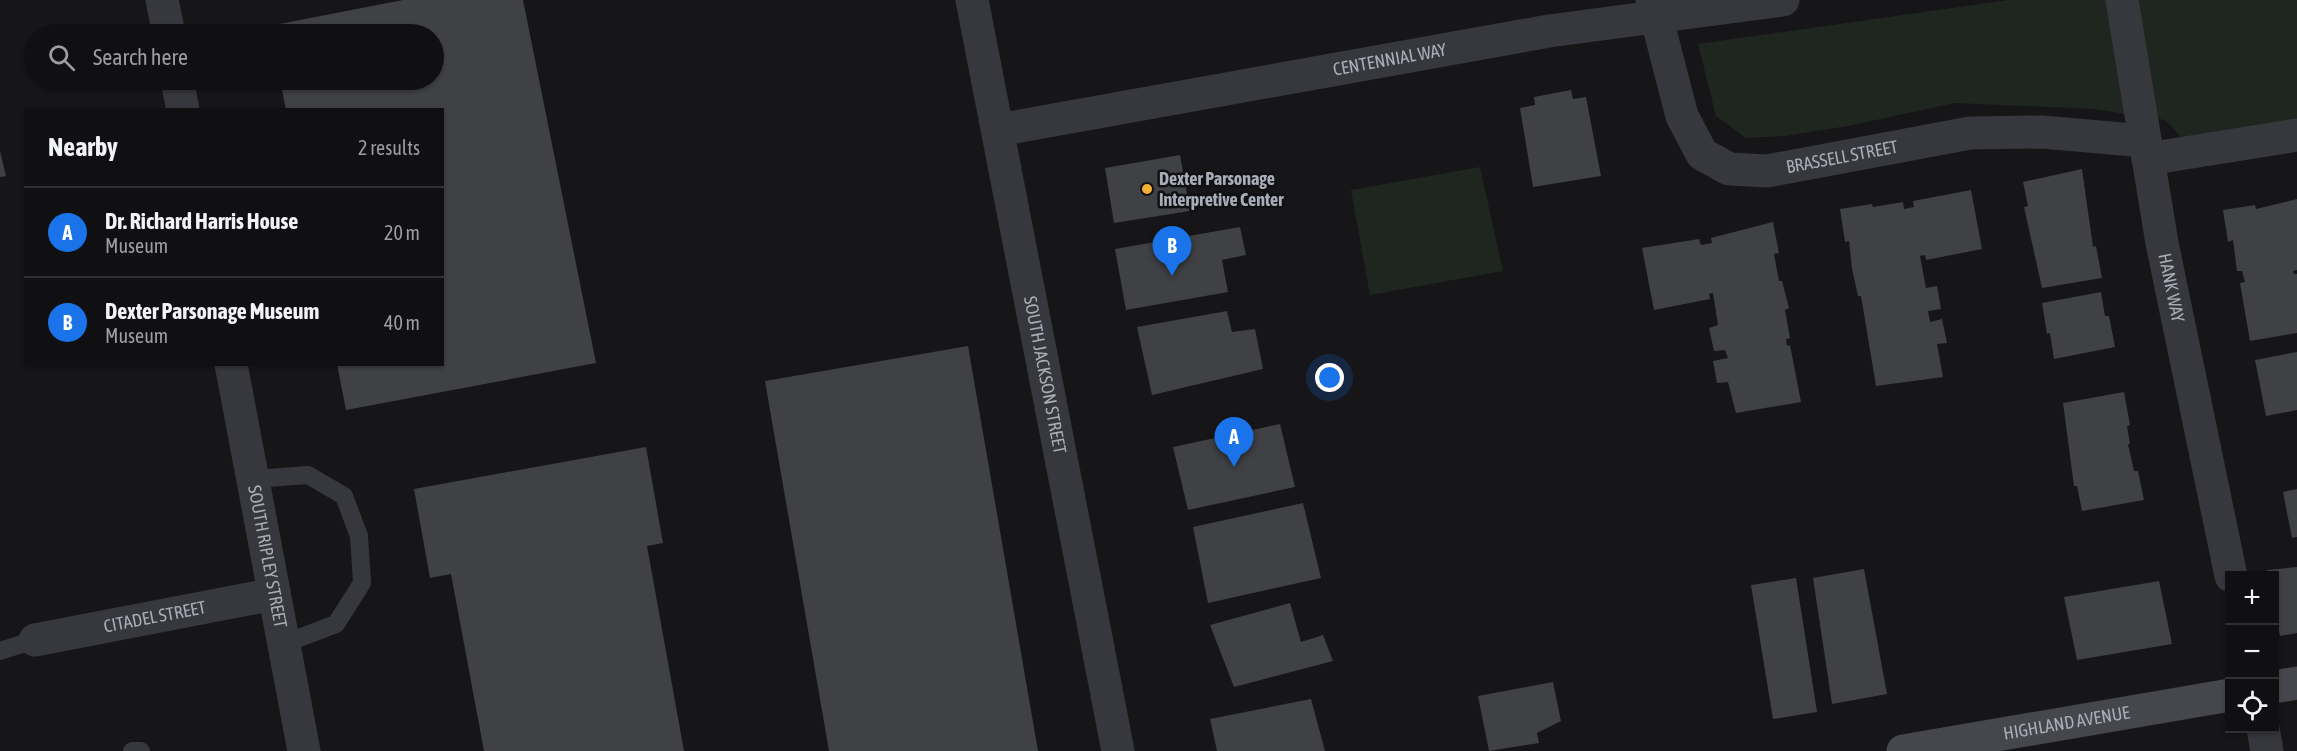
<!DOCTYPE html>
<meta charset="utf-8">
<style>
:root{--surface:#101012;--page:#19191b;--text:#f1f3f6;--muted:#9c9d9f;--line:#303032;--accent:#1a73e8}
body{margin:0;font-family:"Asap Condensed",sans-serif;background:var(--page);color:var(--text)}
.controls{position:absolute;right:18px;bottom:18px;display:grid;overflow:hidden;border-radius:0px;box-shadow:0 2px 4px #0004}
.controls button{width:54px;height:54px;display:grid;place-items:center;padding:0;border:0;border-bottom:2px solid var(--line);background:var(--surface);color:var(--text);font:30px sans-serif}
.you{position:absolute;left:1330px;top:378px;width:21px;height:21px;margin:-15px;border:4px solid #fff;border-radius:50%;background:#1a73e8;box-shadow:0 0 0 9px #1a73e833}
.badge{display:grid;place-items:center;width:39px;height:39px;border-radius:50%;background:var(--accent);color:#fff;font-size:20px;font-weight:700}
.pin{position:absolute;translate:-50% -50px;filter:drop-shadow(0 2px 3px #0008)}
.pin::after{content:'';position:absolute;top:32px;width:21px;height:18px;background:inherit;clip-path:polygon(0 0,100% 0,50% 100%)}
.list{margin:0;padding:0;list-style:none}
h2{display:flex;justify-content:space-between;align-items:center;height:78px;margin:0;padding:0 24px;font-size:26px}
h2 small{font-size:20px;font-weight:400;color:var(--muted)}
.list li{display:grid;grid-template-columns:39px 1fr auto;gap:18px;align-items:center;box-sizing:border-box;height:90px;padding:0 24px;border-top:2px solid var(--line)}
.list b{display:block;font-size:22px;white-space:nowrap}
.list p{margin:0;font-size:20px;white-space:nowrap;color:var(--muted)}
.list em{font-size:20px;font-style:normal;color:var(--muted)}
.icon{flex:none;width:33px;height:33px;fill:none;stroke:currentColor;stroke-width:2;stroke-linecap:round;stroke-linejoin:round}
.map{position:relative;flex:none;width:2297px;height:751px;overflow:hidden}
.search{position:absolute;background:var(--surface);box-shadow:0 2px 4px #0004;left:24px;top:24px;width:420px;height:66px;display:flex;align-items:center;gap:15px;box-sizing:border-box;padding:0 21px;border-radius:33px;color:var(--muted);font-size:22px}
.panel{position:absolute;background:var(--surface);box-shadow:0 2px 4px #0004;left:24px;top:108px;width:420px;height:258px;border-radius:0px}
.map>svg:first-child{display:block}
.green{fill:#1e261f}
.building{fill:#404145}
.lines{fill:none;stroke-linecap:round;stroke-linejoin:round}
.service{stroke:#37383d;stroke-width:18}
.minor{stroke:#37383d;stroke-width:33}
.tertiary{stroke:#37383d;stroke-width:33}
.secondary{stroke:#45474d;stroke-width:33}
.poi-dot{fill:#f2b134;stroke:#111113;stroke-width:2}
.labels{text-anchor:middle;stroke-width:5;stroke-linejoin:round;paint-order:stroke}
.street-label{font-size:18px;fill:#a8adb8;stroke:#111113}
.poi-label{font-size:18px;font-weight:bold;fill:#a8adb8;stroke:#111113;text-anchor:start}
</style>
<div class="map">
<svg width="2297" height="751" viewBox="0 0 2297 751">
<rect width="100%" height="100%" fill="#161618"/>
<!-- green -->
<g class="green">
<polygon points="2008,0 2297,0 2297,121 2183,139 2165,120 2094,109 1955,103 1848,126 1785,136 1746,138 1716,116 1698,44"/>
<polygon points="1480,167 1503,271 1370,295 1351,190"/>
</g>
<!-- building -->
<g class="building">
<polygon points="403,0 523,0 596,363 346,410 337,364 442,364 442,110 286,110 280,80 434,80 434,34 271,34 269,26"/>
<polygon points="1571,90 1573,99 1586,97 1601,176 1533,187 1520,108 1535,105 1534,97"/>
<polygon points="0,151 6,176 0,177"/>
<polygon points="1180,155 1190,211 1114,223 1105,168"/>
<polygon points="2082,169 2093,247 2096,246 2102,278 2042,288 2024,207 2028,206 2023,182"/>
<polygon points="1971,190 1982,249 1926,260 1925,255 1920,256 1926,288 1937,286 1941,309 1928,311 1930,322 1942,319 1947,343 1937,344 1943,377 1876,386 1861,296 1858,296 1852,269 1849,241 1845,242 1840,209 1872,204 1873,207 1903,202 1904,209 1914,207 1913,201"/>
<polygon points="2297,199 2297,270 2293,271 2294,274 2297,274 2297,333 2250,341 2240,283 2245,282 2242,271 2237,271 2233,240 2228,242 2223,210 2255,205 2256,209"/>
<polygon points="1773,222 1779,253 1774,254 1779,281 1782,281 1789,308 1785,310 1790,338 1786,339 1787,346 1790,345 1801,402 1736,413 1728,382 1717,383 1713,361 1728,358 1725,350 1714,351 1709,328 1718,325 1713,293 1709,294 1710,299 1654,310 1642,248 1699,239 1701,245 1712,243 1711,238"/>
<polygon points="1240,227 1246,255 1222,260 1228,292 1126,310 1115,249"/>
<polygon points="2101,292 2105,316 2109,316 2115,347 2054,359 2050,333 2047,334 2042,303"/>
<polygon points="1227,311 1232,332 1255,329 1263,369 1152,395 1137,327"/>
<polygon points="968,346 1038,751 829,751 765,381"/>
<polygon points="2297,352 2297,410 2266,416 2255,360"/>
<polygon points="2124,392 2130,425 2127,426 2130,444 2128,444 2134,471 2138,471 2144,500 2082,511 2077,486 2074,486 2063,403"/>
<polygon points="1280,424 1295,487 1188,510 1173,447"/>
<polygon points="646,447 663,543 647,546 684,751 484,751 451,574 430,578 414,489"/>
<polygon points="2297,489 2297,537 2292,538 2283,492"/>
<polygon points="1303,503 1321,578 1208,603 1193,527"/>
<polygon points="2297,567 2297,633 2280,636 2274,608 2274,576 2268,576 2267,570"/>
<polygon points="1864,569 1887,694 1832,704 1813,578"/>
<polygon points="1796,578 1817,712 1773,719 1751,585"/>
<polygon points="2159,581 2172,644 2077,660 2064,597"/>
<polygon points="1290,603 1301,642 1323,635 1333,661 1234,687 1210,625"/>
<polygon points="1553,682 1561,721 1537,733 1539,743 1489,751 1478,696"/>
<polygon points="1311,699 1325,751 1217,751 1210,719"/>
</g>
<g class="lines">
<!-- service -->
<g class="service">
<polyline points="253,479 308,475 344,496 359,536 362,583 336,624 283,644"/>
<polyline points="0,651 35,640"/>
<polyline points="132,751 141,751"/>
</g>
<!-- minor -->
<g class="minor">
<path id="s1" d="M972,0L1118,751"/>
<path id="s2" d="M1652,0L1682,116L1702,154L1729,169L1767,171L1970,133L2042,132L2145,141"/>
<path id="s3" d="M2122,0L2162,243L2231,576"/>
<path id="s4" d="M998,130L1549,31L1783,0"/>
<polyline points="2148,159 2297,135"/>
<path id="s5" d="M35,640L274,594"/>
<polyline points="2263,728 2267,751"/>
</g>
<!-- tertiary -->
<g class="tertiary">
<polyline points="162,0 169,34"/>
<polyline points="177,80 183,110"/>
<path id="s6" d="M231,364L304,751"/>
</g>
<!-- secondary -->
<g class="secondary">
<polyline points="2274,687 2297,683"/>
<path id="s7" d="M1903,751L2230,695"/>
</g>
</g>
<!-- markers -->
<circle class="poi-dot" cx="1147" cy="189" r="6"/>
<g class="labels">
<!-- street labels -->
<g class="street-label">
<text dy="6" stroke="none"><textPath href="#s4" startOffset="398">CENTENNIAL WAY</textPath></text>
<text dy="6" stroke="none"><textPath href="#s2" startOffset="308">BRASSELL STREET</textPath></text>
<text dy="6" stroke="none"><textPath href="#s3" startOffset="292">HANK WAY</textPath></text>
<text dy="6" stroke="none"><textPath href="#s1" startOffset="382">SOUTH JACKSON STREET</textPath></text>
<text dy="6" stroke="none"><textPath href="#s6" startOffset="196">SOUTH RIPLEY STREET</textPath></text>
<text dy="6" stroke="none"><textPath href="#s5" startOffset="122">CITADEL STREET</textPath></text>
<text dy="6" stroke="none"><textPath href="#s7" startOffset="166">HIGHLAND AVENUE</textPath></text>
</g>
<!-- poi labels -->
<g class="poi-label">
<text x="1159" y="185">Dexter Parsonage<tspan x="1159" dy="21">Interpretive Center</tspan></text>
</g>
</g>
</svg>
<div class="controls">
<button>+</button>
<button>−</button>
<button><svg class="icon" aria-label="locate" viewBox="0 0 24 24"><circle cx="12" cy="12" r="6"/><path d="M12 2v4M12 18v4M2 12h4M18 12h4"/></svg></button>
</div>
<div class="you"></div>
<div class="pin badge" style="left:1234px;top:467px">A</div>
<div class="pin badge" style="left:1172px;top:276px">B</div>
<div class="search"><svg class="icon" aria-label="search" viewBox="0 0 24 24"><circle cx="10" cy="10" r="6"/><path d="M15 15l6 6"/></svg>Search here</div>
<section class="panel">
<h2>Nearby<small>2 results</small></h2>
<ul class="list">
<li><span class="badge">A</span><div><b>Dr. Richard Harris House</b><p>Museum</p></div><em>20 m</em></li>
<li><span class="badge">B</span><div><b>Dexter Parsonage Museum</b><p>Museum</p></div><em>40 m</em></li>
</ul>
</section>
</div>
